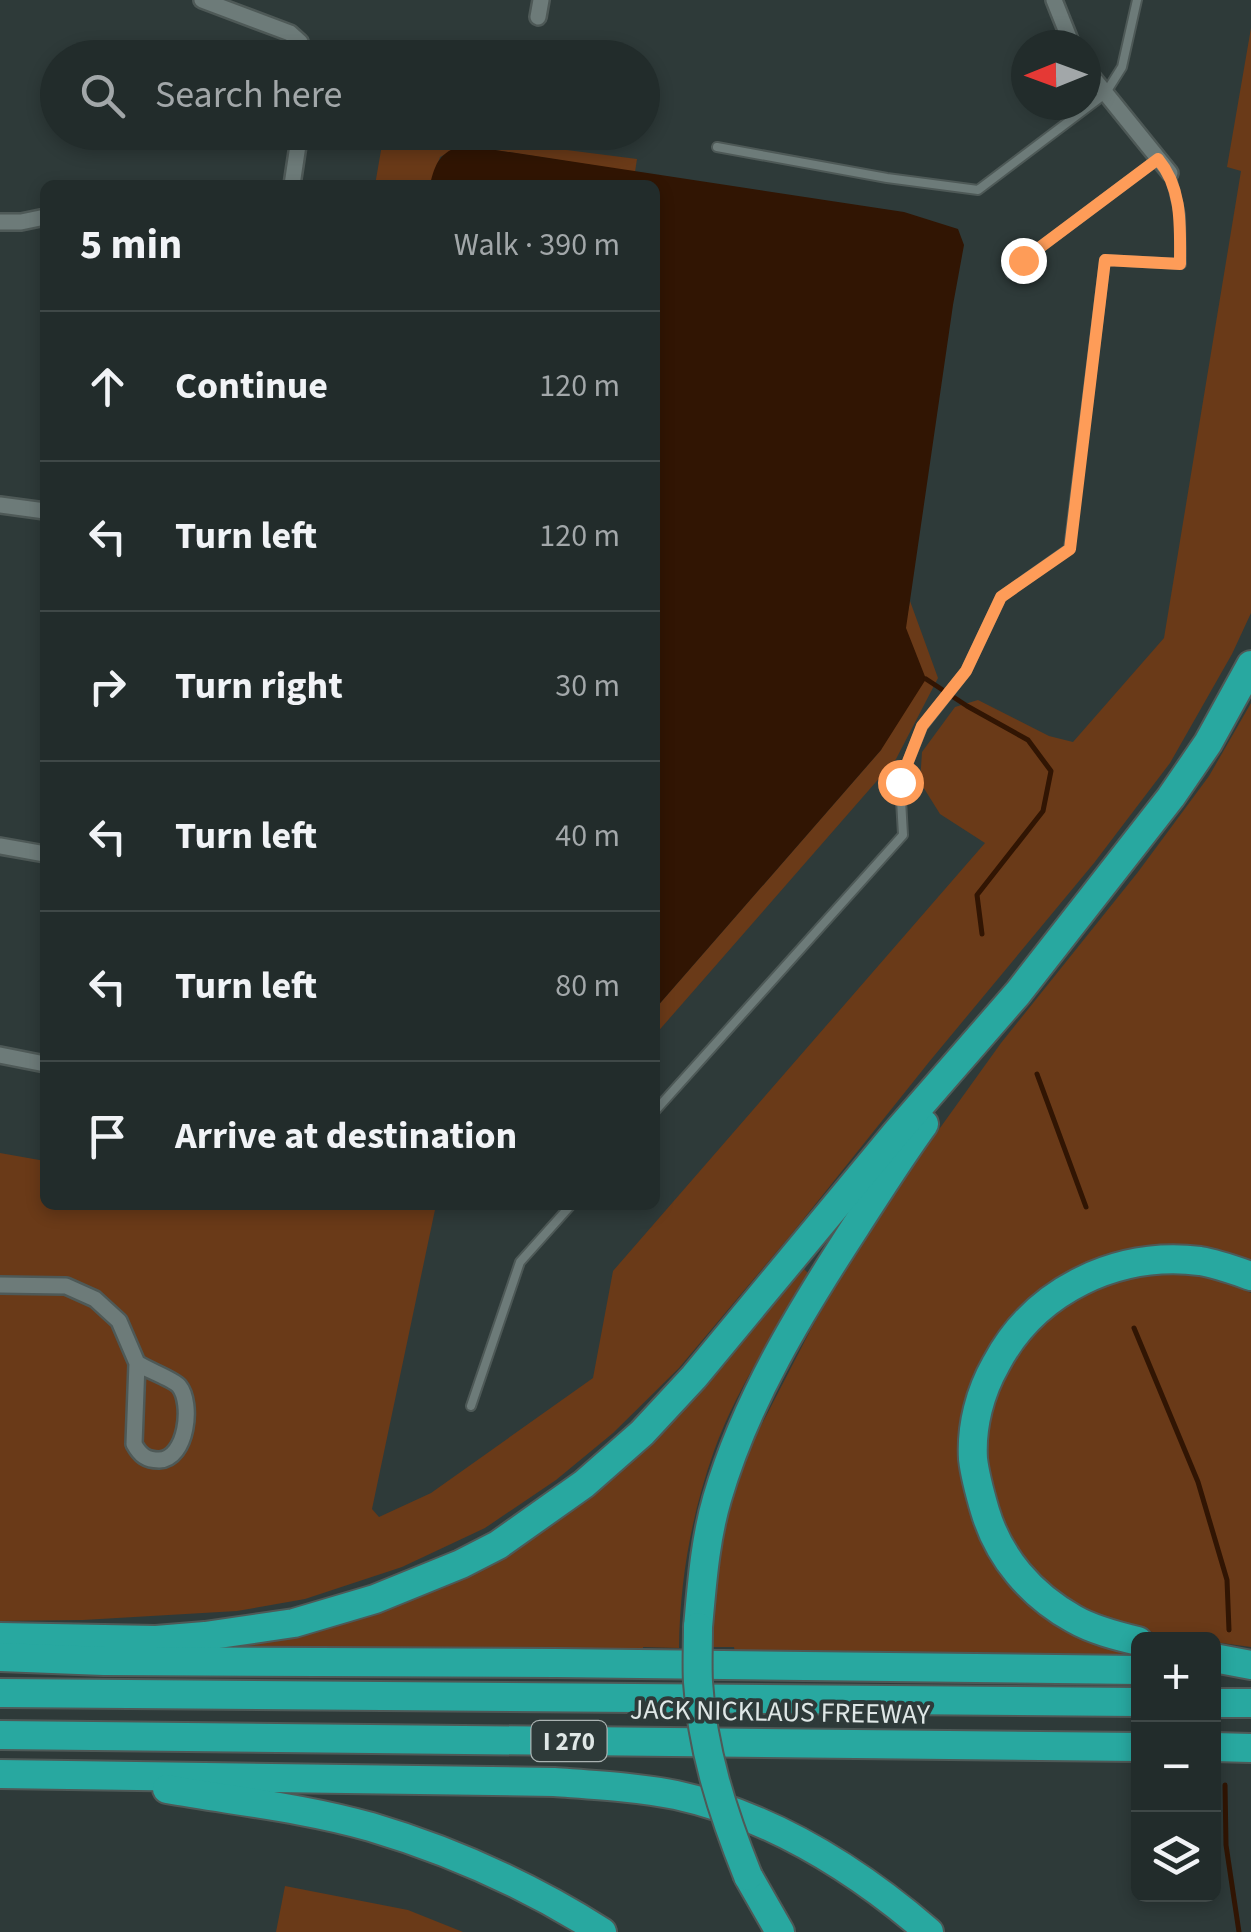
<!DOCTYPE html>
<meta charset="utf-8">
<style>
:root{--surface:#222c2b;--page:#2e3837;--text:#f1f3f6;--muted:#a2a7a9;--line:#3f4847}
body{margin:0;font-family:"Source Sans 3",sans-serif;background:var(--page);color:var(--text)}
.controls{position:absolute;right:30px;bottom:30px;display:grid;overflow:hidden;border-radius:15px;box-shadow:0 5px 15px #0003}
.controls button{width:90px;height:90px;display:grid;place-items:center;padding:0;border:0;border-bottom:2px solid var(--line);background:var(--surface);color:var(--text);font:50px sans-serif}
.compass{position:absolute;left:1011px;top:30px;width:90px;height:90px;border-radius:50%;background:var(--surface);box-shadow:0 5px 15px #0003;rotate:269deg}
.stop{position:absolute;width:30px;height:30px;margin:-22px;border:8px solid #fe9c58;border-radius:50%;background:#fff}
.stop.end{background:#fe9c58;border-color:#fff;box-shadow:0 2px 10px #0008}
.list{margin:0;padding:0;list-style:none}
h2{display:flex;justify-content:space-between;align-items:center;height:130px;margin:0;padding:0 40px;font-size:42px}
h2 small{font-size:32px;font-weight:400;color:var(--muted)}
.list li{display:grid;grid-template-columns:65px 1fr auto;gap:30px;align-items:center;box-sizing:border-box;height:150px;padding:0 40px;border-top:2px solid var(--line)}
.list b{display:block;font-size:38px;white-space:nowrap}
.list em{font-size:32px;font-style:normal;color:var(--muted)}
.icon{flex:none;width:55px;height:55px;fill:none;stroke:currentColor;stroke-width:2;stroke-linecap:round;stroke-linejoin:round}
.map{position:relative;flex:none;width:1251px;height:1932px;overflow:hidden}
.search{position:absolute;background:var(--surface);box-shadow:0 5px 15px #0003;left:40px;top:40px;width:620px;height:110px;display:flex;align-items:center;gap:25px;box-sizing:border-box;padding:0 35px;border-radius:55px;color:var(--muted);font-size:38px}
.panel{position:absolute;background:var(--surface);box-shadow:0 5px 15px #0003;left:40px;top:180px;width:620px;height:1030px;border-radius:15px}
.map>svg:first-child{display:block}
.green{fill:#6a3a18}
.water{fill:#311503}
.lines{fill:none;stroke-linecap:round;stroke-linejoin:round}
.stream{stroke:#311503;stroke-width:5}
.service-casing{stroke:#4e5957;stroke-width:12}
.minor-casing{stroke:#4e5957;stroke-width:20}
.motorway-casing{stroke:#4e5957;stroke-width:32}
.service{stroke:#6d7b79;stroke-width:8}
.minor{stroke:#6d7b79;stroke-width:15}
.motorway{stroke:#28a8a0;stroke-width:28}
.motorway-bridge-casing{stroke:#4e5957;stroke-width:32;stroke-linecap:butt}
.motorway-bridge{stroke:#28a8a0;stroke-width:28}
.route{stroke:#fe9c58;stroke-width:12}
.labels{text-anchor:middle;stroke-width:8;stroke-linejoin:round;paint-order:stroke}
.shield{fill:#2e3a39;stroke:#aab3b2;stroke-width:2.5}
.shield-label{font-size:25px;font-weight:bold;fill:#dfe7e6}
.street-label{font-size:28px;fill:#dfe7e6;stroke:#2e3a39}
</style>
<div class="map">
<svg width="1251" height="1932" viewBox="0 0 1251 1932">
<rect width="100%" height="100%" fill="#2e3a39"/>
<!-- green -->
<g class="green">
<polygon points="1251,28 1251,613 1232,654 1170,763 1094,863 929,1062 790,1236 679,1368 613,1433 556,1480 485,1528 402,1567 305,1599 237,1611 83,1620 0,1621 0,1153 45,1161 45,1205 436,1205 372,1509 379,1517 431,1493 593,1378 613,1271 985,843 940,814 920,782 922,752 955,707 978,700 1049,736 1073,742 1164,638 1241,171 1227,167"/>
<polygon points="384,133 433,133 637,159 635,172 463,145 440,157 430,185 375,185"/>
<polygon points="910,601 938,678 896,759 655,1035 655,1009 881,750"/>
<polygon points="1251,703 1251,1273 1231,1264 1072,1275 967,1420 1001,1565 1131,1647 1132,1658 735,1653 734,1647 712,1647 711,1619 714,1577 730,1508 752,1443 812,1327 837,1283 912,1167 1001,1043 1138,872 1209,776"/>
<path d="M804,1269L808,1273C776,1331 736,1389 714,1451C691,1516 680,1580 679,1648L643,1647V1652L234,1649L233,1639L431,1585L679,1410Z"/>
<path d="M1144,1272C1183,1272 1216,1276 1251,1293V1647L1214,1642V1640L1187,1639L1104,1622L1048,1590L1002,1532L984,1470L985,1430L1008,1359L1062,1302L1102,1282Z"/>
<polygon points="285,1886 408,1910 463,1932 276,1932"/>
</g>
<!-- water -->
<path class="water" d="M463,145L904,212L958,229L964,245L953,305L906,628L926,679L881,750L655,1009V185H430C435,163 440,152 463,145Z"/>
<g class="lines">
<!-- stream -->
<g class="stream">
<polyline points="926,679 967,706 1028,740 1051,771 1043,811 977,895 982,934"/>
<polyline points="1037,1074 1086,1207"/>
<polyline points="1134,1328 1198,1482 1227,1580 1229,1630"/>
<polyline points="1225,1785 1226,1845 1239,1932"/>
</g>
<defs>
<g id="service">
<polyline points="717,147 887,178 978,190 1105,94 1122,67 1137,0"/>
<polyline points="1011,274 1023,260 1158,159"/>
<polyline points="655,1111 903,835 900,782 922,727 966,671 1001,597 1069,549 1105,260 1181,264 1180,215 1170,173"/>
<polyline points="471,1406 520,1262 571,1205"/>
</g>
<g id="minor">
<polyline points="202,0 290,33 300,42 305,58"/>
<polyline points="1054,0 1072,45"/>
<polyline points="538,17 541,0"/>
<polyline points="1086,69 1170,173"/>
<polyline points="292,185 300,132"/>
<polyline points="0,222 21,222 45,217"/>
<polyline points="0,505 45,511"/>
<polyline points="0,846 45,854"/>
<polyline points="0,1055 45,1064"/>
<path d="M0,1285L66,1286L95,1299L119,1321L137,1363L134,1444C140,1455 146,1460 159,1460C187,1459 193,1403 179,1386C173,1379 147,1370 137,1363"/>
</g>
<g id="motorway">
<path d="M698,1627C702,1584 705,1540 717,1499C746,1400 800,1312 856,1226C878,1192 900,1157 924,1124"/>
<polyline points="0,1637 156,1640 205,1636 294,1623 375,1599 461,1564 498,1545 584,1484 642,1433 694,1377 897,1132 1018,993 1171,797 1208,743 1251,665"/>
<path d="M1138,1641C1117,1636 1093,1630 1074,1619C1031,1595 999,1558 985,1511C980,1494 975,1476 973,1459C971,1426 980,1392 996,1364C1035,1290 1117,1251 1200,1261C1218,1264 1234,1270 1251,1276"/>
<polyline points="0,1657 104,1661 556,1663 1138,1670"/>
<polyline points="1214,1658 1251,1665"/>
<polyline points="0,1693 1138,1702"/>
<polyline points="1214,1703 1251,1703"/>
<polyline points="0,1735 1138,1747"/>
<polyline points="1214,1747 1251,1748"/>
<path d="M0,1774L554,1782C595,1785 636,1787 676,1795C772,1816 856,1869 929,1932"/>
<path d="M167,1789C235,1801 305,1808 371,1827C452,1851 531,1887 602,1932"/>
<polyline points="748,1876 780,1932"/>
</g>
</defs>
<!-- service casing -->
<use href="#service" class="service-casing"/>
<!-- minor casing -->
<use href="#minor" class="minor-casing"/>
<!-- motorway casing -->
<use href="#motorway" class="motorway-casing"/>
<!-- service -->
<use href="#service" class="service"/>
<!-- minor -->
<use href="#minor" class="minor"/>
<!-- motorway -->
<use href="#motorway" class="motorway"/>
<defs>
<path id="motorway-bridge" d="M698,1627C698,1645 697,1664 698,1682C702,1749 723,1814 748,1876"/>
</defs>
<!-- motorway-bridge casing -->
<use href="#motorway-bridge" class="motorway-bridge-casing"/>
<!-- motorway-bridge -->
<use href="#motorway-bridge" class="motorway-bridge"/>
</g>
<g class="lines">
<!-- route -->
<path class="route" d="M900,782L922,726L966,671L1001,597L1070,549L1105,260L1180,264C1180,227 1183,189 1158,159L1023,260"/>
</g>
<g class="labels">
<!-- shield labels -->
<rect class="shield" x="531.5" y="1721" width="75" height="40" rx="8"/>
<g class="shield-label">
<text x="569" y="1750">I 270</text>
</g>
<!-- street labels -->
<g class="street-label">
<text transform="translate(780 1711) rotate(1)" y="10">JACK NICKLAUS FREEWAY</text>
</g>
</g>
</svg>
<div class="controls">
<button>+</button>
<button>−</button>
<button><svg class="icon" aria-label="layers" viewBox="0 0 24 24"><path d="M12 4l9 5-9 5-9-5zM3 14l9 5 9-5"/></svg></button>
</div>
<svg class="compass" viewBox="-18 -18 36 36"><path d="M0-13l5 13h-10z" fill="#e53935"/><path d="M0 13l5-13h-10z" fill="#a2a7a9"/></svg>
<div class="stop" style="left:900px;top:782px"></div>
<div class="stop end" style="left:1023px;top:260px"></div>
<div class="search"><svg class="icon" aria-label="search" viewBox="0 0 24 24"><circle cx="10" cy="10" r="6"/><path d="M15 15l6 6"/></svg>Search here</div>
<section class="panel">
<h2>5 min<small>Walk · 390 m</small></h2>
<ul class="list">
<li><svg class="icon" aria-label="ahead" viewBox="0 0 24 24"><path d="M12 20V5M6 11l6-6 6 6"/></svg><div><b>Continue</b></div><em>120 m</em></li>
<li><svg class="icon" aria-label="left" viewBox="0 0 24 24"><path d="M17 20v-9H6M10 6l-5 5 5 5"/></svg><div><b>Turn left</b></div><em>120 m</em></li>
<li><svg class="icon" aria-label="right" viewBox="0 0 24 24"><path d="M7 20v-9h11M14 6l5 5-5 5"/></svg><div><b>Turn right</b></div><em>30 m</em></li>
<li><svg class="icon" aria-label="left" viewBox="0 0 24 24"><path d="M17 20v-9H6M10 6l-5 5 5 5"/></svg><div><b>Turn left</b></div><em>40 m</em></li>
<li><svg class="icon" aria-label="left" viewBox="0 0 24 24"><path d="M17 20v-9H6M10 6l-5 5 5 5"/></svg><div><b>Turn left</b></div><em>80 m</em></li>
<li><svg class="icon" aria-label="arrive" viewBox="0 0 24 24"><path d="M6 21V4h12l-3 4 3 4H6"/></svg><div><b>Arrive at destination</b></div></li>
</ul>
</section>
</div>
